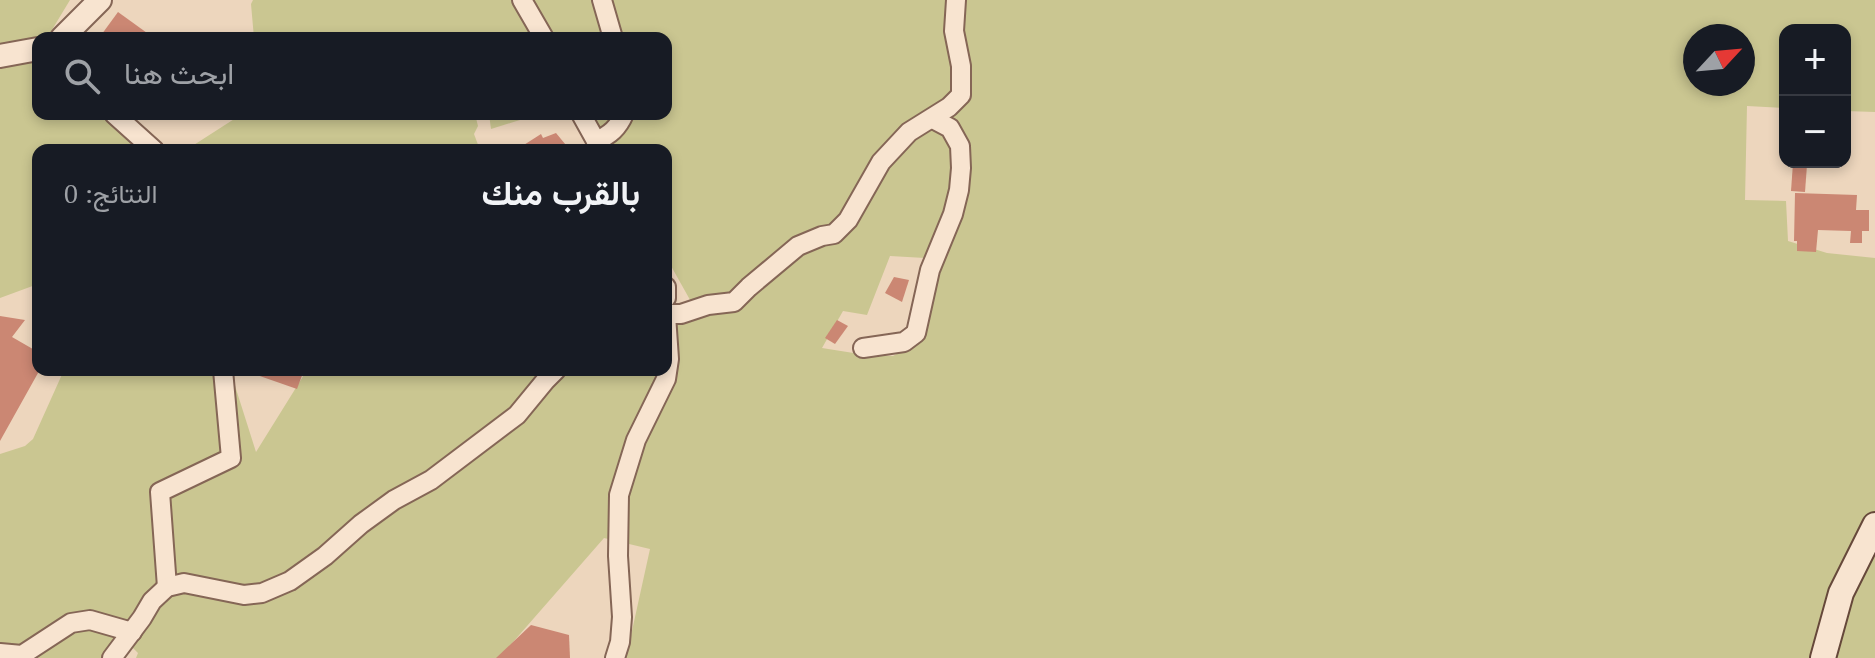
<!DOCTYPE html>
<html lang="ar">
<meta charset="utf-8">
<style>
:root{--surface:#171b24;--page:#242831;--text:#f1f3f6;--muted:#9ea1a6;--line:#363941}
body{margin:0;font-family:"PT Serif",Vazirmatn,serif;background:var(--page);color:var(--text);direction:rtl}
.controls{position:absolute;right:24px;top:24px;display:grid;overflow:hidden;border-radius:16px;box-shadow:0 4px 12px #0003}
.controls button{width:72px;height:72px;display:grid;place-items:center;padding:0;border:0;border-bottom:2px solid var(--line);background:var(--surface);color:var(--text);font:40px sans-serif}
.compass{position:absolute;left:1683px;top:24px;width:72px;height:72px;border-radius:50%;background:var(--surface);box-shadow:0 4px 12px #0003;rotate:64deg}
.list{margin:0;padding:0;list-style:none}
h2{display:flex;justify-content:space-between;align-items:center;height:104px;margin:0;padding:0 32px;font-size:34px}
h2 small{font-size:26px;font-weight:400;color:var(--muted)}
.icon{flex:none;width:44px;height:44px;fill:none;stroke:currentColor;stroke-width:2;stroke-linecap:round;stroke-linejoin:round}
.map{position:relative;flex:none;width:1875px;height:658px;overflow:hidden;direction:ltr}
.search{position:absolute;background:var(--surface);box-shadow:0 4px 12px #0003;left:32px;top:32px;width:640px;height:88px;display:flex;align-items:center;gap:20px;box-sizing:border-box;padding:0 28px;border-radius:16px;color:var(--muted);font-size:30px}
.panel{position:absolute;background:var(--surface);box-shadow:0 4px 12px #0003;left:32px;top:144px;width:640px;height:232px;border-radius:16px;direction:rtl}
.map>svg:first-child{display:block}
.green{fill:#cac691;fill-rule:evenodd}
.building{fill:#cb8773}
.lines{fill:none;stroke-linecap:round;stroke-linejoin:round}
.minor-casing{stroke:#856656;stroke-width:22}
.tertiary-casing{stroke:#856656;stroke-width:26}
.secondary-casing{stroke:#66483a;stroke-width:28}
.minor{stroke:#f8e4d0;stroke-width:18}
.tertiary{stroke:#f8e4d0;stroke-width:22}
.secondary{stroke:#f8e4d0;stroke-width:24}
</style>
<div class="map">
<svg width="1875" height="658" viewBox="0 0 1875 658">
<rect width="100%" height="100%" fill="#edd6bd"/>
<!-- green -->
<g class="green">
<polygon points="0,0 70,0 47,38 38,38 38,114 121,114 160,150 38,150 38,284 0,298"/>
<path d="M253,0H1875V112L1845,111V30H1785V108L1747,106L1745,200L1786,201L1788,241L1827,253L1875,258V658H626L650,549L604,538L499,658H136L138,653L123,638L109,658H0V454L25,446L33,439L64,370H230L256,452L307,370H666V318L694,307L666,257V150H607L587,114H666V38H254L251,4ZM1695,36H1743V84H1695ZM890,256L925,258L906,349L893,356L866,355L822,348L843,311L867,315Z"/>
<polygon points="242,114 475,114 478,126 474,134 480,150 186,150"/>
<polygon points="489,114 539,114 491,129"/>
</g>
<!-- building -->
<g class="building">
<polygon points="118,12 154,38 99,38"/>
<polygon points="556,133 570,150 516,150 541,134 543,138"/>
<polygon points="1793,163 1807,165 1805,192 1791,191"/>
<polygon points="1795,193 1857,195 1856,210 1869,210 1869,231 1862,231 1862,243 1850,243 1851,231 1818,230 1816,252 1797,251 1797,241 1794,241"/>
<polygon points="894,277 909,280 902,302 885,293"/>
<polygon points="0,316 25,320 12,337 38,352 38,373 0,441"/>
<polygon points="837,320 848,326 835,344 825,338"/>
<polygon points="249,370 304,370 297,389 248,372"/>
<polygon points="531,625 569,635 570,658 496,658"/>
</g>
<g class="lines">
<defs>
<g id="minor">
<polyline points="522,0 544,38"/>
<polyline points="602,0 613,38"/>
<polyline points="114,114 154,150"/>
<polyline points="581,114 601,150"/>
<path d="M596,141C610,135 618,128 624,114"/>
<polyline points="666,287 666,298"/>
<polyline points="666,314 681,314 708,305 734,302 749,287 798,246 822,236 834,234 848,220 881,162 909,132 949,107 961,95 961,66 954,31 956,0"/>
<polyline points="863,348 904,342 916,333 930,270 953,214 959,190 961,168 960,146 950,128 933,119"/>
<polyline points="167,587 160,492 231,458 223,370"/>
<polyline points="0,653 22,655 71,623 90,620 132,632"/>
<polyline points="112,658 142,618 152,601 167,587 184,583 244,595 262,593 290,581 325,556 361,524 394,500 431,480 517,415 545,381 556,370"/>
<polyline points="615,658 620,642 622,617 618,556 619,495 636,440 666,379 669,359 666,315"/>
</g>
<g id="tertiary">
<polyline points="62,38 100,0"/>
<polyline points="0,56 38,49"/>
</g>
<polyline id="secondary" points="1823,658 1841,593 1875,525"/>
</defs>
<!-- minor casing -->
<use href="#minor" class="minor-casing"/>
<!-- tertiary casing -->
<use href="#tertiary" class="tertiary-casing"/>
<!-- secondary casing -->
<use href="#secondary" class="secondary-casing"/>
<!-- minor -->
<use href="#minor" class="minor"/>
<!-- tertiary -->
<use href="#tertiary" class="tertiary"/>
<!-- secondary -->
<use href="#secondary" class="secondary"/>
</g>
</svg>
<div class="controls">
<button>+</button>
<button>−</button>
</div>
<svg class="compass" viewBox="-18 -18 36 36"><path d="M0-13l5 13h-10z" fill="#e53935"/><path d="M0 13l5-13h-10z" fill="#9ea1a6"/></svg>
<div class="search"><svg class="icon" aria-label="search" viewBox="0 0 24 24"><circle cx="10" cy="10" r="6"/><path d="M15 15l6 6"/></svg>ابحث هنا</div>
<section class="panel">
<h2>بالقرب منك<small>النتائج: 0</small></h2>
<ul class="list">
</ul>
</section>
</div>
